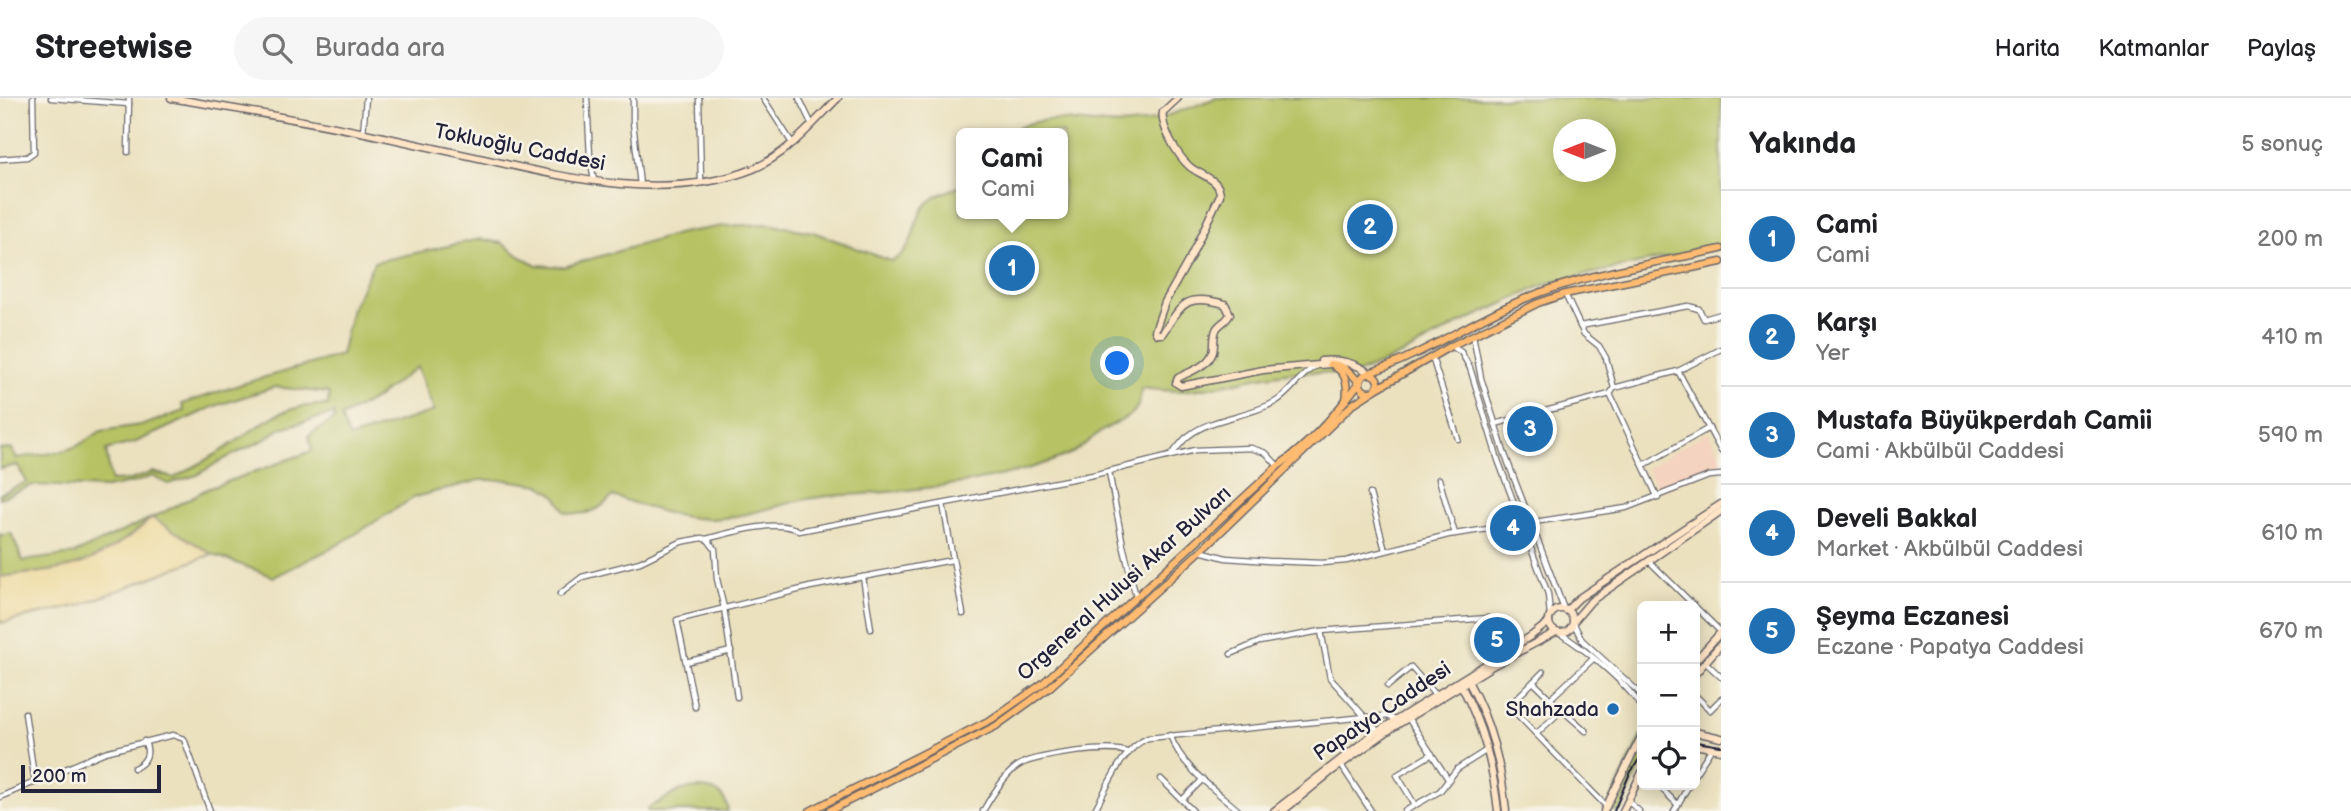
<!DOCTYPE html>
<html lang="tr">
<meta charset="utf-8">
<style>
:root{--surface:#fff;--page:#f6f6f6;--text:#202124;--muted:#757577;--line:#e0e0e0;--accent:#1f6fb2}
body{margin:0;font-family:"Balsamiq Sans",sans-serif;background:var(--page);color:var(--text)}
.controls{position:absolute;right:21px;bottom:21px;display:grid;overflow:hidden;border-radius:10px;box-shadow:0 4px 18px #0003}
.controls button{width:63px;height:63px;display:grid;place-items:center;padding:0;border:0;border-bottom:2px solid var(--line);background:var(--surface);color:var(--text);font:35px sans-serif}
.compass{position:absolute;left:1553px;top:21px;width:63px;height:63px;border-radius:50%;background:var(--surface);box-shadow:0 4px 18px #0003;rotate:270deg}
.scale{position:absolute;left:21px;bottom:18px;width:140px;box-sizing:border-box;padding-left:7px;border:4px solid #22223b;border-top:0;font-size:19px;line-height:24px;white-space:nowrap;color:#22223b;-webkit-text-stroke:5px #f7f3e8;paint-order:stroke}
.you{position:absolute;left:1118px;top:266px;width:24px;height:24px;margin:-18px;border:5px solid #fff;border-radius:50%;background:#1a73e8;box-shadow:0 0 0 10px #1a73e833}
.badge{display:grid;place-items:center;width:46px;height:46px;border-radius:50%;background:var(--accent);color:#fff;font-size:23px;font-weight:700}
.pin{position:absolute;translate:-50% -50%;border:4px solid #fff;box-shadow:0 2px 7px #0006}
.popup{position:absolute;left:956px;top:30px;width:112px;height:91px;box-sizing:border-box;display:grid;place-content:center;border-radius:10px;background:var(--surface);filter:drop-shadow(0 2px 5px #0005);font-size:23px;white-space:nowrap;color:var(--muted)}
.popup b{font-size:26px;color:var(--text)}
.popup::after{content:'';position:absolute;left:50%;top:100%;margin-left:-14px;border:14px solid transparent;border-top-color:var(--surface)}
.list{margin:0;padding:0;list-style:none}
h2{display:flex;justify-content:space-between;align-items:center;height:91px;margin:0;padding:0 28px;font-size:30px}
h2 small{font-size:23px;font-weight:400;color:var(--muted)}
.list li{display:grid;grid-template-columns:46px 1fr auto;gap:21px;align-items:center;box-sizing:border-box;height:98px;padding:0 28px;border-top:2px solid var(--line)}
.list b{display:block;font-size:26px;white-space:nowrap}
.list p{margin:0;font-size:23px;white-space:nowrap;color:var(--muted)}
.list em{font-size:23px;font-style:normal;color:var(--muted)}
.icon{flex:none;width:38px;height:38px;fill:none;stroke:currentColor;stroke-width:2;stroke-linecap:round;stroke-linejoin:round}
.map{position:relative;flex:none;width:1721px;height:713px;overflow:hidden}
header{display:flex;align-items:center;gap:42px;box-sizing:border-box;height:98px;padding:0 35px;background:var(--surface);border-bottom:2px solid var(--line)}
header strong{font-size:33px}
nav{display:flex;gap:38px;margin-inline-start:auto;font-size:24px}
.search{width:490px;height:63px;background:var(--page);display:flex;align-items:center;gap:18px;box-sizing:border-box;padding:0 24px;border-radius:38px;color:var(--muted);font-size:26px}
main{display:flex}
aside{flex:1;background:var(--surface)}
.map>svg:first-child{display:block}
.built{fill:#f4d3c0}
.green{fill:#b6c264;stroke:#6c7250;stroke-width:2;fill-rule:evenodd}
.sand{fill:#eeda9e;stroke:#887e6c;stroke-width:2}
.lines{fill:none;stroke-linecap:round;stroke-linejoin:round}
.street-casing{stroke:#686569;stroke-width:7}
.secondary-casing{stroke:#686569;stroke-width:9}
.primary-casing{stroke:#686569;stroke-width:9}
.street{stroke:#fff;stroke-width:4.5}
.secondary{stroke:#ffe4c6;stroke-width:6}
.primary{stroke:#febb71;stroke-width:6}
.tram{stroke:#22223b;stroke-width:2}
.poi-dot{fill:#1f6fb2;stroke:#f7f3e8;stroke-width:2.5}
.labels{text-anchor:middle;stroke-width:5;stroke-linejoin:round;paint-order:stroke}
.street-label{font-size:21px;fill:#22223b;stroke:#f7f3e8}
.poi-label{font-size:21px;fill:#22223b;stroke:#f7f3e8;text-anchor:end}
</style>
<header>
<strong>Streetwise</strong>
<div class="search"><svg class="icon" aria-label="search" viewBox="0 0 24 24"><circle cx="10" cy="10" r="6"/><path d="M15 15l6 6"/></svg>Burada ara</div>
<nav><a>Harita</a><a>Katmanlar</a><a>Paylaş</a></nav>
</header>
<main>
<div class="map">
<svg width="1721" height="713" viewBox="0 0 1721 713">
<rect width="100%" height="100%" fill="#f7f3e8"/>
<filter id="ink" filterUnits="userSpaceOnUse"><feTurbulence type="fractalNoise" baseFrequency=".0143" numOctaves="2"/><feDisplacementMap in="SourceGraphic" scale="14" xChannelSelector="R" yChannelSelector="G"/><feConvolveMatrix kernelMatrix="1 2 1 2 8 2 1 2 1" color-interpolation-filters="sRGB"/></filter>
<filter id="wash" filterUnits="userSpaceOnUse"><feTurbulence type="fractalNoise" baseFrequency=".00686" numOctaves="4" result="noise"/><feDisplacementMap in="SourceGraphic" scale="28" xChannelSelector="R" yChannelSelector="G"/><feGaussianBlur stdDeviation="1.57" result="paint"/><feColorMatrix in="noise" values="0 0 0 0 0 0 0 0 0 0 0 0 0 0 0 0 0 1.4 0 .05"/><feComposite in="paint" operator="in"/></filter>
<g filter="url(#wash)">
<rect width="100%" height="100%" fill="#ebe1bf"/>
<!-- built -->
<polygon class="built" points="1708,333 1721,360 1721,366 1662,393 1657,391 1647,370"/>
<!-- green -->
<g class="green">
<path d="M1216,0H1721V148L1548,185L1461,225L1405,255L1342,282L1339,277C1287,266 1241,287 1189,292C1173,294 1157,292 1141,290C1141,321 1123,319 1102,333C1092,339 1082,350 1072,355C1011,382 930,391 863,396C849,397 835,397 821,399C784,403 749,420 711,421C677,421 645,409 613,398C599,413 585,419 565,414L556,398L540,387L506,382H480L415,399L338,447L274,479L212,456L152,420C125,443 96,464 61,471C41,475 20,476 0,479V435L1,438L11,435L23,463L74,456L164,414L207,391L312,353L309,337L335,321L334,316L281,330L264,342L220,363L197,377L168,386L153,378L136,384L106,390L33,387L0,400V396L27,384L17,367L0,371V351H12L16,360L60,354L77,348L101,333L146,326L184,313L182,306L245,285L341,257L352,210L374,164L480,141L502,145L521,159L537,167L563,169L681,135L723,128L768,126L813,134L891,163C919,152 909,121 930,103C938,96 951,92 961,88V116H1063V35H1010C1047,8 1091,31 1132,26C1162,22 1188,10 1216,0ZM1563,32H1605V74H1563ZM417,269L434,313L349,340L341,319L375,301ZM275,289L329,295L328,307C278,306 265,325 226,350C209,361 191,370 174,380L153,374L130,382L111,383L106,352L136,344L215,308Z"/>
<polygon points="1642,636 1642,667 1620,713 1606,713"/>
<path d="M697,690C714,690 726,695 728,713H648V710L681,692Z"/>
</g>
<!-- sand -->
<path class="sand" d="M152,420L212,456L81,507L0,525V479C20,476 41,475 61,471C95,465 126,443 152,420Z"/>
</g>
<g filter="url(#ink)">
<g class="lines">
<defs>
<g id="street">
<polyline points="51,0 129,6"/>
<polyline points="587,0 590,58 594,83"/>
<polyline points="633,0 633,24 640,87"/>
<polyline points="699,0 701,83"/>
<polyline points="763,0 792,45"/>
<polyline points="799,0 812,27"/>
<polyline points="363,35 366,0"/>
<polyline points="128,54 129,0"/>
<polyline points="0,61 27,59 34,54 33,0"/>
<polyline points="1565,196 1584,236 1599,248 1606,260 1614,290"/>
<polyline points="1580,228 1688,208 1699,211 1704,221 1721,216"/>
<polyline points="1473,237 1481,280 1504,354 1564,511"/>
<polyline points="1451,248 1461,254 1470,270 1498,362 1548,496 1550,517"/>
<polyline points="1432,259 1458,341"/>
<polyline points="1678,273 1721,251"/>
<polyline points="1610,296 1614,290 1678,273 1721,353"/>
<polyline points="1495,326 1610,296 1658,400"/>
<path d="M1172,356C1177,351 1181,344 1187,339C1211,319 1248,319 1275,304C1291,295 1299,277 1316,268"/>
<polyline points="1644,367 1709,330"/>
<polyline points="1109,374 1123,447 1136,499"/>
<polyline points="1439,381 1455,436"/>
<polyline points="1370,396 1385,452"/>
<polyline points="943,406 963,516"/>
<path d="M706,441C729,435 779,420 799,433L1093,377L1195,352L1251,350L1266,355L1278,368"/>
<polyline points="1200,453 1226,460 1269,463 1322,465 1346,463 1448,437 1626,410 1709,378 1721,377"/>
<polyline points="1649,463 1721,534"/>
<polyline points="863,479 871,531"/>
<polyline points="560,496 582,479 640,464 681,444 702,440 708,442 715,451 717,481 724,510 737,599"/>
<polyline points="1574,526 1582,542 1642,597"/>
<polyline points="1321,533 1330,580 1365,619"/>
<path d="M1559,535C1584,550 1627,585 1642,610"/>
<polyline points="1231,556 1259,544 1321,533 1488,520 1503,525 1514,548"/>
<polyline points="686,564 731,553"/>
<polyline points="1705,564 1721,579"/>
<polyline points="1543,574 1509,608 1606,708"/>
<polyline points="1533,584 1562,612"/>
<polyline points="1388,588 1411,569 1435,597"/>
<polyline points="1695,597 1710,612 1721,601"/>
<polyline points="1550,601 1593,561"/>
<polyline points="695,609 677,522 810,489 952,462"/>
<polyline points="25,615 35,685"/>
<polyline points="1360,620 1371,626 1378,633"/>
<polyline points="1408,620 1448,681"/>
<polyline points="1536,636 1562,612 1586,633"/>
<path d="M1170,637C1182,670 1214,691 1239,713"/>
<polyline points="1341,667 1371,713"/>
<path d="M134,670C146,665 151,655 144,643"/>
<polyline points="1695,676 1712,650"/>
<polyline points="1161,681 1193,713"/>
<polyline points="1658,687 1678,707"/>
<polyline points="0,699 105,654 173,637 184,641 210,713"/>
<polyline points="1182,702 1203,681"/>
<polyline points="1628,703 1639,713"/>
<polyline points="1415,707 1397,677 1432,656"/>
<path d="M983,713C991,699 1007,673 1021,666C1037,657 1114,646 1129,655"/>
<path d="M1094,713C1108,689 1121,651 1148,640L1366,619L1387,618L1395,622"/>
<polyline points="1405,713 1440,693 1457,671 1487,652"/>
<polyline points="1674,713 1689,687"/>
</g>
<g id="secondary">
<path d="M171,0C241,12 310,23 379,38C415,46 452,54 488,62C570,81 671,104 753,71C788,56 812,26 838,0"/>
<path d="M1178,0L1163,14C1160,28 1178,58 1189,68C1200,78 1220,80 1220,97L1191,158L1165,204L1155,233L1157,236H1162C1183,206 1184,195 1225,206L1230,216C1227,224 1219,225 1216,232C1213,239 1215,247 1213,254C1208,269 1190,273 1178,280L1176,285L1181,288L1263,272L1330,266"/>
<path d="M1321,263C1339,261 1355,264 1369,275"/>
<circle cx="1561" cy="523" r="12"/>
<polyline points="1567,512 1579,500 1721,406"/>
<polyline points="1574,523 1591,503 1721,413"/>
<polyline points="1695,563 1721,534"/>
<polyline points="1695,576 1721,546"/>
<path d="M1468,583C1491,624 1501,666 1506,713"/>
<path d="M1461,587C1483,628 1493,668 1498,713"/>
<polyline points="1695,634 1721,640"/>
<polyline points="1695,647 1721,652"/>
<polyline points="1274,713 1372,637 1531,538 1549,524"/>
<polyline points="1283,713 1332,673 1392,630 1494,567 1556,534"/>
<polyline points="1604,713 1642,637"/>
<polyline points="1623,713 1642,674"/>
</g>
<g id="primary">
<path d="M1335,269C1347,275 1348,289 1346,302"/>
<path d="M1369,275C1424,257 1471,223 1524,201C1586,175 1656,165 1721,151"/>
<circle cx="1369" cy="285" r="9"/>
<polyline points="1376,291 1451,248 1538,205 1565,196 1721,164"/>
<path d="M810,713L992,621L1042,586L1278,368C1310,346 1336,316 1359,285C1352,275 1343,266 1330,266"/>
<polyline points="829,713 996,628 1050,589 1208,446 1353,306 1370,295"/>
</g>
</defs>
<!-- street casing -->
<use href="#street" class="street-casing"/>
<!-- secondary casing -->
<use href="#secondary" class="secondary-casing"/>
<!-- primary casing -->
<use href="#primary" class="primary-casing"/>
<!-- street -->
<use href="#street" class="street"/>
<!-- secondary -->
<use href="#secondary" class="secondary"/>
<!-- primary -->
<use href="#primary" class="primary"/>
<!-- tram -->
<g class="tram">
<polyline points="1695,644 1721,648"/>
<polyline points="1614,713 1630,675 1642,657"/>
</g>
</g>
</g>
<!-- markers -->
<circle class="poi-dot" cx="1613" cy="611" r="7"/>
<g class="labels">
<!-- street labels -->
<g class="street-label">
<text transform="translate(520 49) rotate(11)" y="7">Tokluoğlu Caddesi</text>
<text transform="translate(1124 485) rotate(-42)" y="7">Orgeneral Hulusi Akar Bulvarı</text>
<text transform="translate(1382 613) rotate(-34)" y="7">Papatya Caddesi</text>
</g>
<!-- poi labels -->
<g class="poi-label">
<text x="1599" y="618">Shahzada</text>
</g>
</g>
</svg>
<div class="controls">
<button>+</button>
<button>−</button>
<button><svg class="icon" aria-label="locate" viewBox="0 0 24 24"><circle cx="12" cy="12" r="6"/><path d="M12 2v4M12 18v4M2 12h4M18 12h4"/></svg></button>
</div>
<svg class="compass" viewBox="-18 -18 36 36"><path d="M0-13l5 13h-10z" fill="#e53935"/><path d="M0 13l5-13h-10z" fill="#757577"/></svg>
<div class="scale">200 m</div>
<div class="you"></div>
<div class="pin badge" style="left:1012px;top:170px">1</div>
<div class="popup"><b>Cami</b>Cami</div>
<div class="pin badge" style="left:1370px;top:129px">2</div>
<div class="pin badge" style="left:1530px;top:331px">3</div>
<div class="pin badge" style="left:1513px;top:430px">4</div>
<div class="pin badge" style="left:1497px;top:542px">5</div>
</div>
<aside>
<h2>Yakında<small>5 sonuç</small></h2>
<ul class="list">
<li><span class="badge">1</span><div><b>Cami</b><p>Cami</p></div><em>200 m</em></li>
<li><span class="badge">2</span><div><b>Karşı</b><p>Yer</p></div><em>410 m</em></li>
<li><span class="badge">3</span><div><b>Mustafa Büyükperdah Camii</b><p>Cami · Akbülbül Caddesi</p></div><em>590 m</em></li>
<li><span class="badge">4</span><div><b>Develi Bakkal</b><p>Market · Akbülbül Caddesi</p></div><em>610 m</em></li>
<li><span class="badge">5</span><div><b>Şeyma Eczanesi</b><p>Eczane · Papatya Caddesi</p></div><em>670 m</em></li>
</ul>
</aside>
</main>
